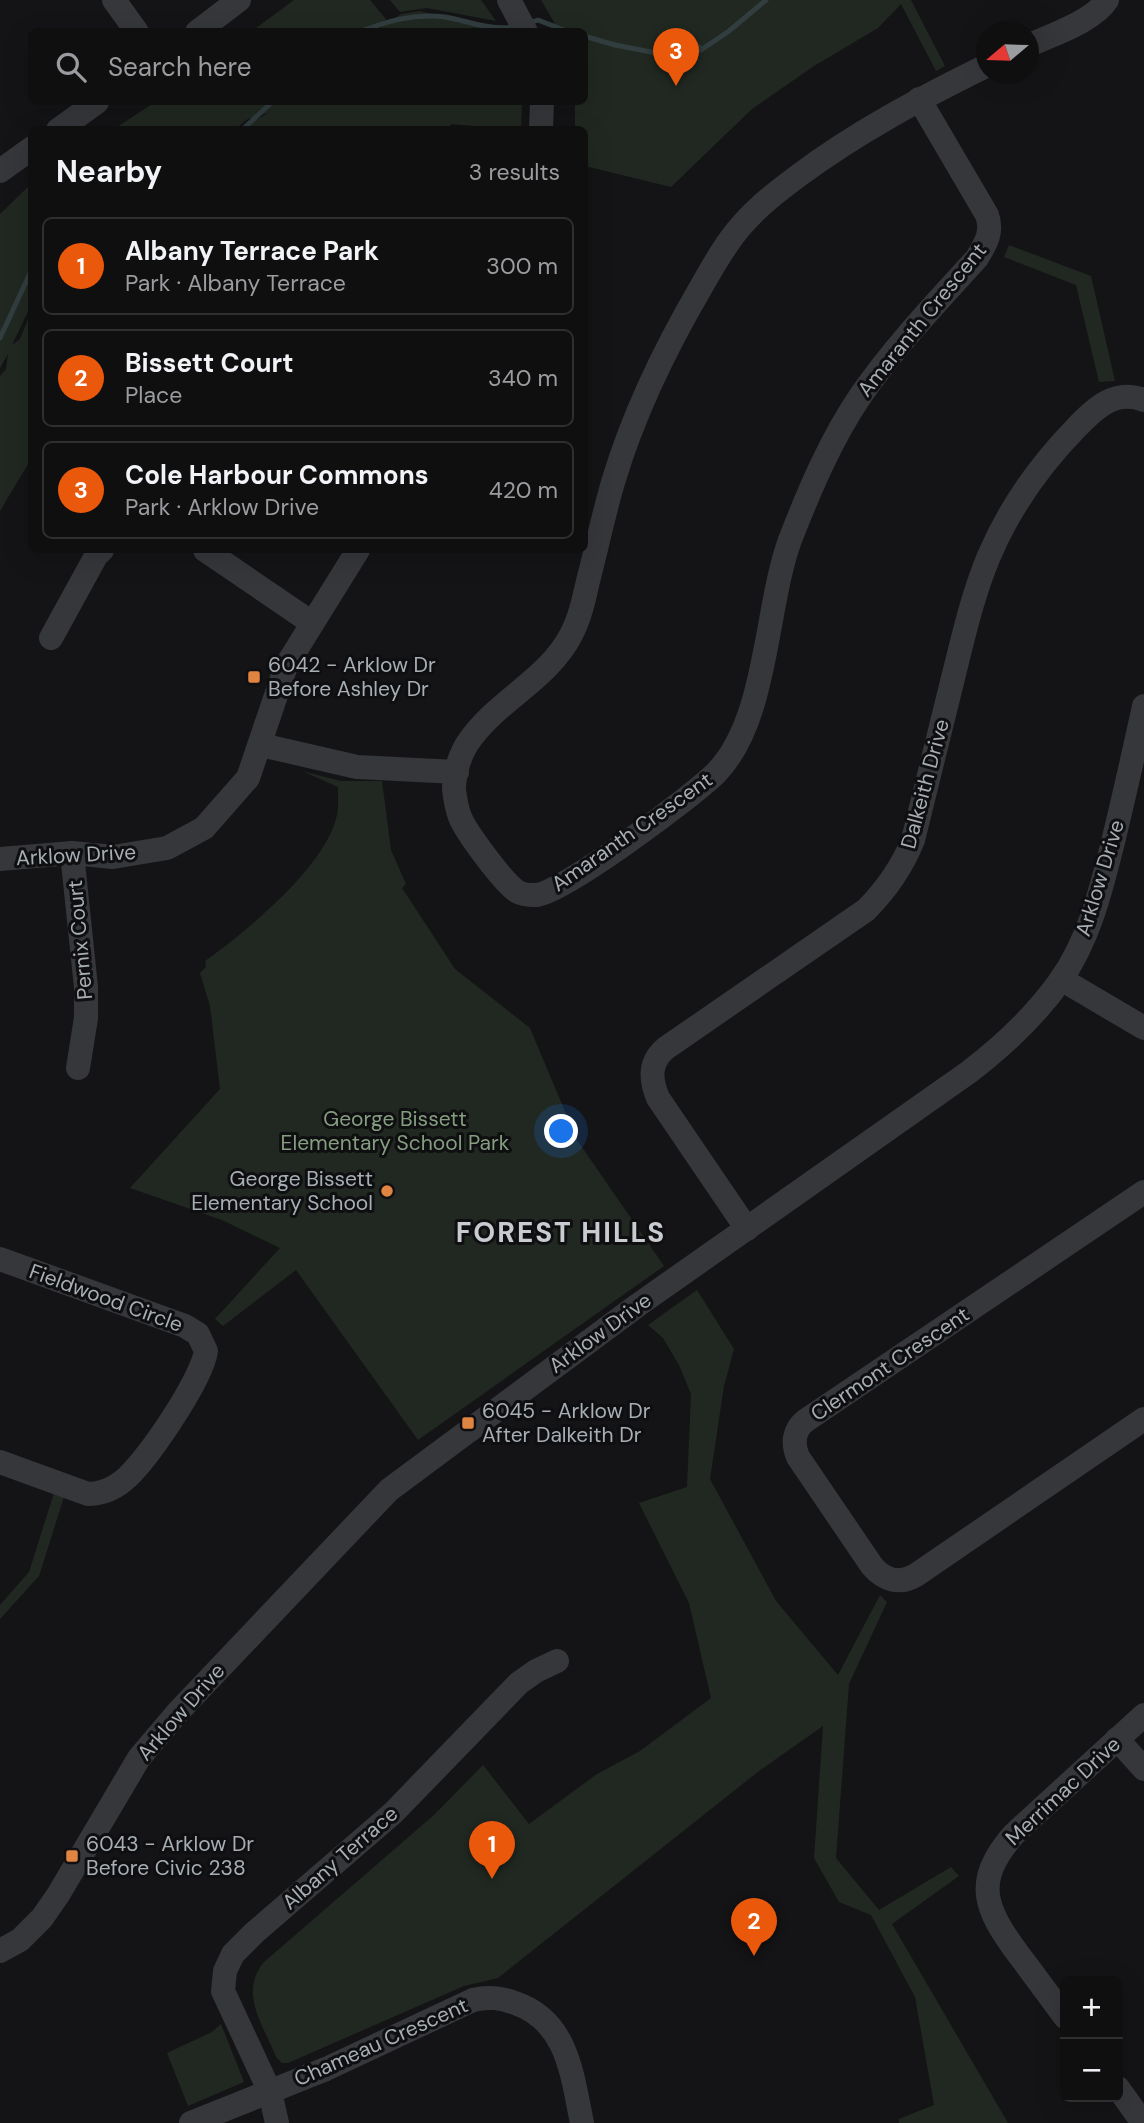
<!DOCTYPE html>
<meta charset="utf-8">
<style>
:root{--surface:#0f0f10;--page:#1d1d1e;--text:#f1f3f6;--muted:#9b9c9f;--line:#2f2f30;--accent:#ea580c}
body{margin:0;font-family:"DM Sans",sans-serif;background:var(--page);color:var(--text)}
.controls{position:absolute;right:21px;bottom:21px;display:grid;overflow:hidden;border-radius:10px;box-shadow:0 7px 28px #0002}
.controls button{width:63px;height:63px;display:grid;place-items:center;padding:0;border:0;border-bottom:2px solid var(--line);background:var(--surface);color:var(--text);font:35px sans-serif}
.compass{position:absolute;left:976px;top:21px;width:63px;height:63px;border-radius:50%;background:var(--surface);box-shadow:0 7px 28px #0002;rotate:251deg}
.you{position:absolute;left:562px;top:1132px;width:24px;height:24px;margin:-18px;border:5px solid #fff;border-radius:50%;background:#1a73e8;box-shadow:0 0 0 10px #1a73e833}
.badge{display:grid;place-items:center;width:46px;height:46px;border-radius:50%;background:var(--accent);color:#fff;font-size:23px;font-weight:700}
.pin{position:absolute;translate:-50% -58px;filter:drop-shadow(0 2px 4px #0008)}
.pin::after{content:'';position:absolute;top:37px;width:24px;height:21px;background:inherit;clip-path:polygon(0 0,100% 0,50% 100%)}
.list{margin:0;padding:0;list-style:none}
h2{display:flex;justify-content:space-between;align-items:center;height:91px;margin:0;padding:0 28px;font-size:30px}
h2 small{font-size:23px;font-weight:400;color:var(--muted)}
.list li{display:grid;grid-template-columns:46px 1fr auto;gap:21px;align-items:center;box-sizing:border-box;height:98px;margin:0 14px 14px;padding:0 14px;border:2px solid var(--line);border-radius:10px}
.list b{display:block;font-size:26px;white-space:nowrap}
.list p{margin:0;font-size:23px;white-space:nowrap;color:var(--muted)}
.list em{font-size:23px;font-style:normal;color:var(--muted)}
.icon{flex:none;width:38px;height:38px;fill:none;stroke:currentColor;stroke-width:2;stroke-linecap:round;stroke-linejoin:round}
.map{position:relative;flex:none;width:1144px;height:2123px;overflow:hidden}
.search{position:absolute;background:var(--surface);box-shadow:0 7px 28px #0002;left:28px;top:28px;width:560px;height:77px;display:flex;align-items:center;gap:18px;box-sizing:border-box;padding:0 24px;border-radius:10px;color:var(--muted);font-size:26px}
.panel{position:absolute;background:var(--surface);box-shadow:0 7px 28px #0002;left:28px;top:126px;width:560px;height:427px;border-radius:10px}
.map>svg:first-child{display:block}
.green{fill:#212821}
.water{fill:#313d3f}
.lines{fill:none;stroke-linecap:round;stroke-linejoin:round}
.stream{stroke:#313d3f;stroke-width:5}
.minor{stroke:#35373a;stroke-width:24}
.poi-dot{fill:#e08442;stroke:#0f0f11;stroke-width:2.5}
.labels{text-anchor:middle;stroke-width:6;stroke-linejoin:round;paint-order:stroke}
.street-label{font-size:21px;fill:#a7aeb4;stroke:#0f0f11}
.poi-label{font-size:21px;fill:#a7aeb4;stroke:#0f0f11;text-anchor:start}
.park-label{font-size:21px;fill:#859e80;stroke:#0f0f11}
.district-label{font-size:28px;font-weight:bold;letter-spacing:2px;fill:#c8ccd1;stroke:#0f0f11}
</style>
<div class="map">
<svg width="1144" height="2123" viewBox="0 0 1144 2123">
<rect width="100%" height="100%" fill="#141416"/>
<!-- green -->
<g class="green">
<polygon points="294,0 370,0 386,19 372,31 252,31"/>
<polygon points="390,0 481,0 496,21 427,8 400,12"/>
<polygon points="541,0 911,0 945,66 936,71 901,4 878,28 814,66 752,109 671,187 585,166 584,130 575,129 575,102 584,102 584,32 559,31"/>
<path d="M420,11C445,17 470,28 496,26L499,31H375L401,14Z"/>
<polygon points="155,102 522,102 521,130 451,124 448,130 239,129 268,113 248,119 235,129 114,129"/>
<polygon points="31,184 31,305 12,345 20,339 31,312 31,459 0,511 0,376 6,369 8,354 0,368 0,214"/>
<polygon points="1009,245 1091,276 1115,381 1099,382 1076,285 1004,257"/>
<path d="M302,771L341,781H382L391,850L406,884L402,888L455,969L530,1028L577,1140L664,1266L418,1440L296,1270L223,1326L215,1319L280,1248L222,1220L130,1188L220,1089L210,1006L200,973L206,967L205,961C246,932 323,868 336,819C339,810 338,797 338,787Z"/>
<path d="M697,1290L734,1349L724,1386L710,1479L776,1601L838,1675L880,1595L887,1602L849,1684L836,1858L879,1910L951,1867L959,1876L892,1924L1008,2123H899V2119L934,2105L915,1997L871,1915L839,1902L814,1858L823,1726L759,1771L498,1978L464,1986L288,2063H282L276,2057C264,2026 238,1993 264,1962L434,1815L483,1765L529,1824L597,1774L640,1751L711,1698L689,1603L639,1503L687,1487L691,1394L679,1365L663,1338L648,1325Z"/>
<polygon points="54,1493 64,1497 39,1576 0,1619 0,1605 29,1572"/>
<polygon points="221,2024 244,2082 188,2106 167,2053 212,2032"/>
</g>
<!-- water -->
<polygon class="water" points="696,42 705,48 678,70 671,59 671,51 679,49 690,55"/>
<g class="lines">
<!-- stream -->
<g class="stream">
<polyline points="529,23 538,20 569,32"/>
<path d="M359,32C388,21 414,13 445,17C469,21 492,32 516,26"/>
<polyline points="584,36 615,45 677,57"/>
<polyline points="701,50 729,31 766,0"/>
<polyline points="242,130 272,102"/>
<polyline points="0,338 32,269"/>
</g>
<!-- minor -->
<g class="minor">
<polyline points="114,0 137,32"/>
<polyline points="509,0 526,32"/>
<polyline points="197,32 239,0"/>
<path d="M1028,46C1051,35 1094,21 1107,0"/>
<path d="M919,99L987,215C993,232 986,243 977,258C937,302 895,346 861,395C831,439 809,491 790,540C765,608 768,720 716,773C693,796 563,893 536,895C531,895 523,895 518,892C505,885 466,832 460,817C457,809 455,798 454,789C454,775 459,757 467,744C495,701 547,681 571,635C580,618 584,599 588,581C597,547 604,512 614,479C634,413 665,349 700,289C712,268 725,244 741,226C758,206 778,191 798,176C857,132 921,98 986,66"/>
<polyline points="58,130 97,102"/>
<polyline points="541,130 542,102"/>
<polyline points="0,171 32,148"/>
<polyline points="205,550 312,623"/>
<polyline points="51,638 96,556 102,550"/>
<polyline points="261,745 357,767 457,772"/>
<polyline points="72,853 86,987 86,1018 78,1068"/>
<polyline points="0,859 72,853 113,857 167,848 204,828 248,778 286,666 358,550"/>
<polyline points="1061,979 1144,1028"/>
<path d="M1144,1192L805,1421C794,1430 792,1443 798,1457L872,1566C884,1580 900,1585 916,1575L1144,1419"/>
<path d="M747,1229L658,1098C650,1079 649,1062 666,1048L866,910C887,889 902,867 913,840C927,785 940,729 954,674C964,634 973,594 989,556C1009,509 1040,465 1076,428C1095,408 1115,389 1144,400"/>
<path d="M0,1259L185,1326L198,1334L206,1351C202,1379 146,1463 123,1481C113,1489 101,1494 88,1494L0,1462"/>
<polyline points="1117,1739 1144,1769"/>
<path d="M0,1951L20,1940L42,1918L58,1895L139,1758L178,1712L389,1490L638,1305L969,1072C1003,1046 1035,1016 1060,981C1089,940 1101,890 1113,842C1124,797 1134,752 1144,706"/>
<path d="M1065,2017C1050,1997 1035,1976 1019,1955C985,1909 972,1882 1014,1834L1144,1715"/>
<polyline points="1118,2088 1143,2123"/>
<path d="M191,2123L326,2069L473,2000C489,1996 501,1998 515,2003C568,2021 572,2075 582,2123"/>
<polyline points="277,2123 270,2092 223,1991 225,1971 233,1954 254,1933 393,1813 519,1683 536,1671 557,1661"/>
</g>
</g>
<!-- markers -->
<g class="poi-dot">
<rect x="247" y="670" width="14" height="14" rx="3.5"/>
<circle cx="387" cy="1191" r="7"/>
<rect x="461" y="1416" width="14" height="14" rx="3.5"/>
<rect x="65" y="1849" width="14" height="14" rx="3.5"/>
</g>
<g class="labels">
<!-- street labels -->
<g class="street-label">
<text transform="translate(922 320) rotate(-51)" y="7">Amaranth Crescent</text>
<text transform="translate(925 784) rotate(-75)" y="7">Dalkeith Drive</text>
<text transform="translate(632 832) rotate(-35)" y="7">Amaranth Crescent</text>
<text transform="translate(76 855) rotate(-3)" y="7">Arklow Drive</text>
<text transform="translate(1100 878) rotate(-73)" y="7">Arklow Drive</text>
<text transform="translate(80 940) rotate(-95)" y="7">Pernix Court</text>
<text transform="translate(106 1298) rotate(20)" y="7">Fieldwood Circle</text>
<text transform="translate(600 1333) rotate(-36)" y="7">Arklow Drive</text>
<text transform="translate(890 1364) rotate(-34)" y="7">Clermont Crescent</text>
<text transform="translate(181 1712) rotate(-49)" y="7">Arklow Drive</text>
<text transform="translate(1063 1791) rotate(-43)" y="7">Merrimac Drive</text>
<text transform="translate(340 1858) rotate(-41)" y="7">Albany Terrace</text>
<text transform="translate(381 2042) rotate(-24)" y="7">Chameau Crescent</text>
</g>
<!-- poi labels -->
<g class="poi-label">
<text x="268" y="672">6042 - Arklow Dr<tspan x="268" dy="24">Before Ashley Dr</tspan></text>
<text x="373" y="1186" text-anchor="end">George Bissett<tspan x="373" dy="24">Elementary School</tspan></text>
<text x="482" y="1418">6045 - Arklow Dr<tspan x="482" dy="24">After Dalkeith Dr</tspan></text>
<text x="86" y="1851">6043 - Arklow Dr<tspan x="86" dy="24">Before Civic 238</tspan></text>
</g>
<!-- park labels -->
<g class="park-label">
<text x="395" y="1126">George Bissett<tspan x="395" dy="24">Elementary School Park</tspan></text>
</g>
<!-- district labels -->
<g class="district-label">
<text x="561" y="1242">FOREST HILLS</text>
</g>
</g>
</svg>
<div class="controls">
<button>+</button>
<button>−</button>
</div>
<svg class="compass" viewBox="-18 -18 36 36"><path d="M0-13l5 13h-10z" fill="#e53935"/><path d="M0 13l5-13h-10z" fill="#9b9c9f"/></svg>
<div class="you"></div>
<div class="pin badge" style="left:492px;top:1879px">1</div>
<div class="pin badge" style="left:754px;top:1956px">2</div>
<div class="pin badge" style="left:676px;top:86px">3</div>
<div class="search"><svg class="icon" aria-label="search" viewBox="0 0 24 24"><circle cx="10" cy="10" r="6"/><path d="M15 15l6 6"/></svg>Search here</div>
<section class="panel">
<h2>Nearby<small>3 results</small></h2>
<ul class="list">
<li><span class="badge">1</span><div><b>Albany Terrace Park</b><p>Park · Albany Terrace</p></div><em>300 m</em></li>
<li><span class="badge">2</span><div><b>Bissett Court</b><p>Place</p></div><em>340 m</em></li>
<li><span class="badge">3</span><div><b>Cole Harbour Commons</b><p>Park · Arklow Drive</p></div><em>420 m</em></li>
</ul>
</section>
</div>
